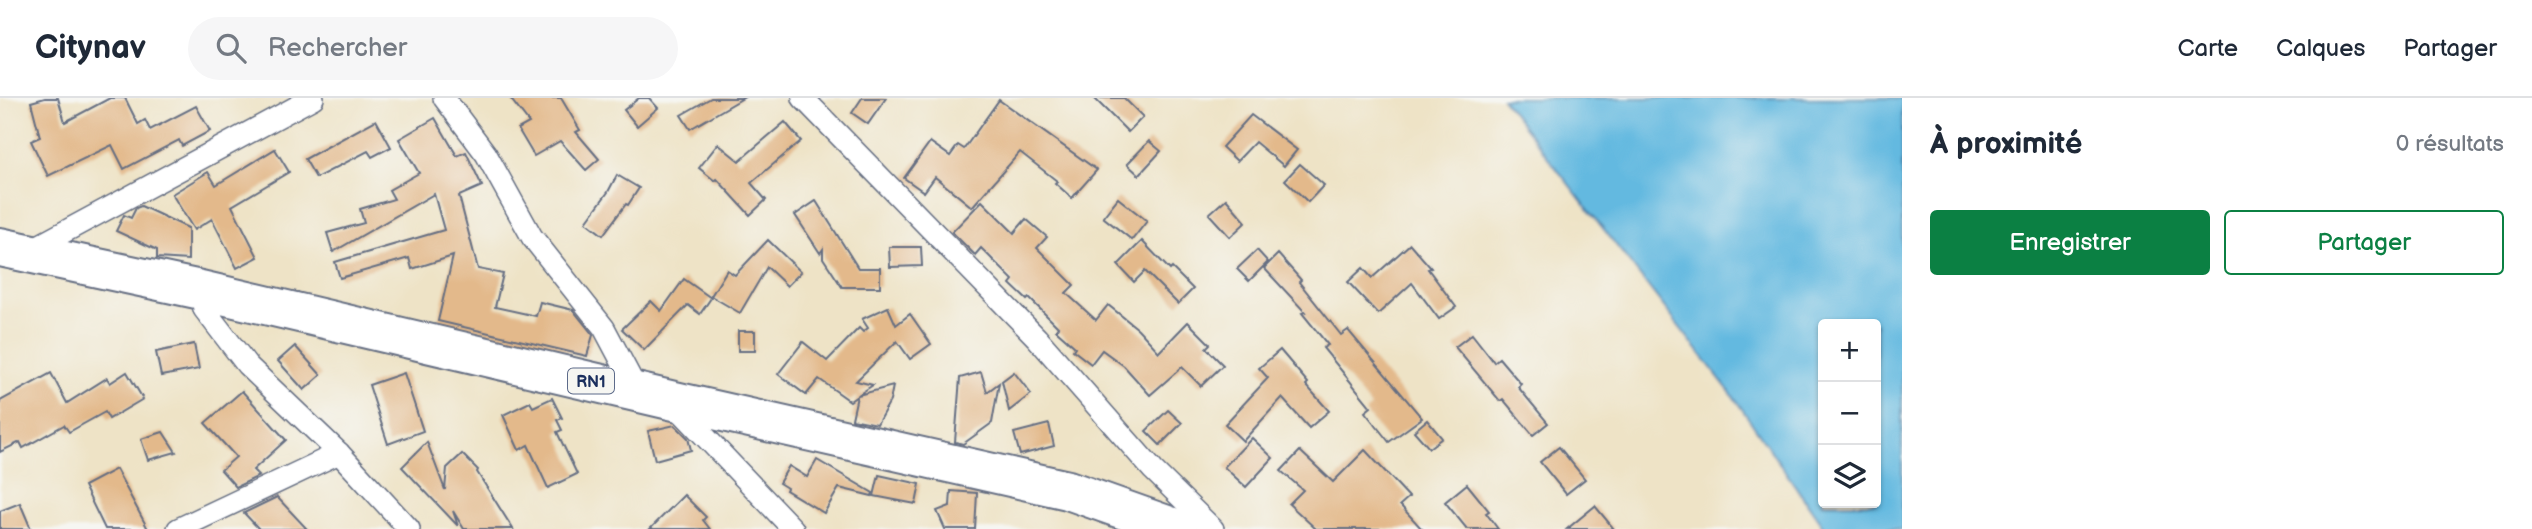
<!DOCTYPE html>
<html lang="fr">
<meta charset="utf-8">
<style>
:root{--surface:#fff;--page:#f6f6f7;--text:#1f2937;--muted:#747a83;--line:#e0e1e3;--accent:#0b8043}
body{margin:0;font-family:"Balsamiq Sans",sans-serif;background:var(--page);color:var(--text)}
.controls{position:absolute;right:21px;bottom:21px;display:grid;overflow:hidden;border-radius:7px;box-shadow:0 2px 5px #0004}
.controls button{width:63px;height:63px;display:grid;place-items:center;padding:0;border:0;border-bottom:2px solid var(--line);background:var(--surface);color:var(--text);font:35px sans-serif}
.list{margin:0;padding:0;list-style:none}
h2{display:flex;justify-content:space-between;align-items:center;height:91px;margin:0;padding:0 28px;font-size:30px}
h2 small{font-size:23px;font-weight:400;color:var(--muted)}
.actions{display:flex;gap:14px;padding:21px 28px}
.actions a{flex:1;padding:16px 0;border:2px solid var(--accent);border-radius:7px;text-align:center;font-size:24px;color:var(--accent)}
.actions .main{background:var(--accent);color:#fff}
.icon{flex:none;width:38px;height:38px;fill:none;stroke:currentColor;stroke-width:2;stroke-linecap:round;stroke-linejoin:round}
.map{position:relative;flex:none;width:1902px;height:431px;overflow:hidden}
header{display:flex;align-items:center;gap:42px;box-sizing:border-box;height:98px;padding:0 35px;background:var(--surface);border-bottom:2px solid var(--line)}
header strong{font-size:33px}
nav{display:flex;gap:38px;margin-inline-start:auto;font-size:24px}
.search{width:490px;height:63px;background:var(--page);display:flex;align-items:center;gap:18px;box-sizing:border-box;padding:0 24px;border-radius:38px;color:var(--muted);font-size:26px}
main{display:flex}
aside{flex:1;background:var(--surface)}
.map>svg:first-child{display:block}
.water{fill:#63b9e0;stroke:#3f749f;stroke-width:2;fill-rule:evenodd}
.building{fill:#e3b98b}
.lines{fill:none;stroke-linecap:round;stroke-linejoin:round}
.street-casing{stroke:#656e82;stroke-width:24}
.highway-casing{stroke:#656e82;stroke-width:42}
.street{stroke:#fff;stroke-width:21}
.highway{stroke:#fff;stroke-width:38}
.labels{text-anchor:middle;stroke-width:6;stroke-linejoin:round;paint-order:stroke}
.shield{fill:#f6f6f2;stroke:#5d6b8a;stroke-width:2}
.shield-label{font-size:16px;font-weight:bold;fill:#1b2f5e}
</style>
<header>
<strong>Citynav</strong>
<div class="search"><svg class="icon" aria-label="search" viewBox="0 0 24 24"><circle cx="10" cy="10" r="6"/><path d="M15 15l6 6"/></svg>Rechercher</div>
<nav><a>Carte</a><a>Calques</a><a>Partager</a></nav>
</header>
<main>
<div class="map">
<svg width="1902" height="431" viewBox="0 0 1902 431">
<rect width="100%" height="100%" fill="#f6f6f2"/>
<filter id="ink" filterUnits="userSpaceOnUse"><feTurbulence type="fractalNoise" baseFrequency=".0143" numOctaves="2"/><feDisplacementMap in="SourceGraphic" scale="14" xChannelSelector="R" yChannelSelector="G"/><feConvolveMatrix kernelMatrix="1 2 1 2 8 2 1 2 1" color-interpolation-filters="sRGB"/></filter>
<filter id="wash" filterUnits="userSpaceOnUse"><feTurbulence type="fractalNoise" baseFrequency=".00686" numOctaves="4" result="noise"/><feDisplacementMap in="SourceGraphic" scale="28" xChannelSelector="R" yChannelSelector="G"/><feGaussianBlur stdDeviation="1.57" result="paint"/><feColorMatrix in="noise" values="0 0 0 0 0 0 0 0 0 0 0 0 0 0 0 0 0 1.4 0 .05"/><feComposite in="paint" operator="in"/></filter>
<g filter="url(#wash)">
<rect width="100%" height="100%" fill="#eee3c6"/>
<!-- water -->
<path class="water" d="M1502,0H1902V431H1825L1733,298ZM1823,226H1876V405H1823Z"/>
<g id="blocks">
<!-- building -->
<g class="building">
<polygon points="45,0 58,0 65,24 110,0 125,0 138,26 145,22 150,32 196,8 210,33 182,48 179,42 124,71 112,47 48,78 31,43 40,39 31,4"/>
<polygon points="510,0 561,0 580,32 576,34 599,61 586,72 560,43 534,58 518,31 529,25"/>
<polygon points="639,0 649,0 658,10 637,28 624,12"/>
<polygon points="711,0 743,0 690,31 681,17"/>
<polygon points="862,0 886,0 868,26 852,15"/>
<polygon points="1094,0 1124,0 1143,19 1128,34"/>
<polygon points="999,2 1097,72 1072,100 1055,85 1057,83 1020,54 972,109 935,79 924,94 904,80 930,44 950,58 958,47 964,51"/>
<polygon points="1251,17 1297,52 1284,68 1255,44 1237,63 1222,49"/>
<polygon points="435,20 457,58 466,54 482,88 459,98 478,171 503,176 495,209 536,218 540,204 573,212 593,237 587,258 438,223 453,158 412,171 409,160 340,180 335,164 444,132 434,96 333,154 327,135 364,125 360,111 394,101 389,92 419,75 399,41"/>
<polygon points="376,22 391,49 372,59 368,53 316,80 305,61"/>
<polygon points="785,24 801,43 751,85 766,102 750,117 717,81 715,83 699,70 718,46 739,63"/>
<polygon points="1149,43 1161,53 1139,77 1127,66"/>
<polygon points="275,51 289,74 232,108 258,159 237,170 212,121 194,132 172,96 208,74 216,87"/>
<polygon points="1300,66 1324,87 1308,104 1285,82"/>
<polygon points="617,77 639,90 628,107 626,106 603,137 586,124 608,94"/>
<polygon points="1118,100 1147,123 1132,142 1103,119"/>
<polygon points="1226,101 1246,124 1230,139 1209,116"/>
<polygon points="816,103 858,170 880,170 880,189 842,189 823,160 823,151 820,155 795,117"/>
<polygon points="982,103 1014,135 1026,121 1047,139 1037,150 1074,187 1066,195 1096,222 1108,207 1138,231 1159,254 1188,224 1210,246 1206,250 1223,267 1201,288 1182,269 1150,297 1124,268 1102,252 1091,266 1073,252 1075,249 1056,232 1058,229 1029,200 1027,202 1010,186 1013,182 981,150 975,157 952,134"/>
<polygon points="141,108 188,130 188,162 157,160 157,152 116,133 124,117 131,120 136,110"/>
<polygon points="768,142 801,174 787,188 767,169 740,215 711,198 727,172 735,177"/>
<polygon points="1142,143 1170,172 1172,170 1193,191 1178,206 1145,173 1134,184 1118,167"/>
<polygon points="1410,146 1431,170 1428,171 1456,209 1439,221 1412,185 1378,216 1348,184 1363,170 1372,180"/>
<polygon points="889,149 921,149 922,168 890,169"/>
<polygon points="1257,152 1268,164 1249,183 1237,171"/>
<polygon points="1278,156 1301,182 1299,184 1341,237 1348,232 1422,320 1389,344 1365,314 1371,309 1323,250 1328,247 1302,215 1305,214 1264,170"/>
<polygon points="684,181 711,200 700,216 688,207 644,252 622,231 651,203 661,213"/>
<polygon points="888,209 896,227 910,216 931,246 910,261 897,243 856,283 873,287 858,297 893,288 890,303 877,326 852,321 857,298 850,303 819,281 806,297 778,276 803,244 827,263 859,230 863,234 868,230 862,221"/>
<rect x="738" y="233" width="17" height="20"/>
<polygon points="1472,236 1494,264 1499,260 1521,286 1518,289 1548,325 1533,337 1503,301 1500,303 1455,249"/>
<polygon points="194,246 199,271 161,278 156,254"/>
<polygon points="295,248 321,277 304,292 278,263"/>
<polygon points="1280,252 1308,285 1306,287 1329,313 1309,330 1282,300 1243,343 1225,326 1268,280 1259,270"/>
<polygon points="127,274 143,301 109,321 105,314 69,334 64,327 23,350 20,344 0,354 0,303 51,275 67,305 107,280 110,285"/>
<polygon points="981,274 987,294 999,285 992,325 963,346 955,344 960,280"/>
<polygon points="1014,274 1031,296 1009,313 1002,283"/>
<polygon points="404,275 423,333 388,346 369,287"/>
<polygon points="242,293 286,342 253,372 259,378 236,389 221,372 236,359 205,325"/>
<polygon points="552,300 562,320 557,322 562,332 557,334 577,376 548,390 528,347 519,352 503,317 530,304 533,309"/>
<polygon points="1168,312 1182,325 1160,347 1146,333"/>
<polygon points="1427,322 1442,340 1429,350 1414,333"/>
<polygon points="1049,326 1054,348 1020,357 1014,335"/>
<polygon points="675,327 688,340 691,352 655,362 648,333"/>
<polygon points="163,334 176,354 148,362 141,341"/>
<polygon points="1252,340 1273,360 1246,389 1224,369"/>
<polygon points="427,344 445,392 447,370 462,356 478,372 477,374 513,431 464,431 453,413 458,428 402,369"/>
<polygon points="1559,349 1585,381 1566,396 1540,364"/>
<polygon points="1365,352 1409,399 1400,407 1422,431 1316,431 1289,406 1303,392 1281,373 1300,353 1333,384"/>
<polygon points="817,362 873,395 872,398 839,390 824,415 786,392 787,390 779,385 789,368 807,379"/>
<polygon points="116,371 148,431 105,431 84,388"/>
<polygon points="879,377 920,386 916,406 874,398"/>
<polygon points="1467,386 1489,413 1486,415 1498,431 1467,431 1445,404"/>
<polygon points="951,393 977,395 975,431 945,431 937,413 950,408"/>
<polygon points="684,397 706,419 703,422 710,431 650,431"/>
<polygon points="277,399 307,431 259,431 244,415"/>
<polygon points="20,405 31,431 0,431 0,413"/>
<polygon points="1595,408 1614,431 1567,431"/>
</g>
</g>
</g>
<g filter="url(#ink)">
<use href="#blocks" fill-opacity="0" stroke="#656e82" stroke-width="2"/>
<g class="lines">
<defs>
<g id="street">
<polyline points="444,0 486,56 532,139 604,230 638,294"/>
<polyline points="803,0 1037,240 1153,372 1213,431"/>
<polyline points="27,154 313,0"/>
<polyline points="201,192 204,211 247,267 339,355 409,431"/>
<polyline points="674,306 793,431"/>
<polyline points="178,431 339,355"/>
</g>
<polyline id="highway" points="0,149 201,192 670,302 1068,392 1178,431"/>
</defs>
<!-- street casing -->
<use href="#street" class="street-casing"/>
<!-- highway casing -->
<use href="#highway" class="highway-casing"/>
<!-- street -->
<use href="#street" class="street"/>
<!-- highway -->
<use href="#highway" class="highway"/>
</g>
</g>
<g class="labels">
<!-- shield labels -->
<rect class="shield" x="568" y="270.5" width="46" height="25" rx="5"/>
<g class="shield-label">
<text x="591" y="289">RN1</text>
</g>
</g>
</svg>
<div class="controls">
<button>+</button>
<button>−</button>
<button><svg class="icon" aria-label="layers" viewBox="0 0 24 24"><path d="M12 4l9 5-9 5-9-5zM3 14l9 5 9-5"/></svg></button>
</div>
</div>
<aside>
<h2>À proximité<small>0 résultats</small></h2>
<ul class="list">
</ul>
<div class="actions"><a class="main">Enregistrer</a><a>Partager</a></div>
</aside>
</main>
